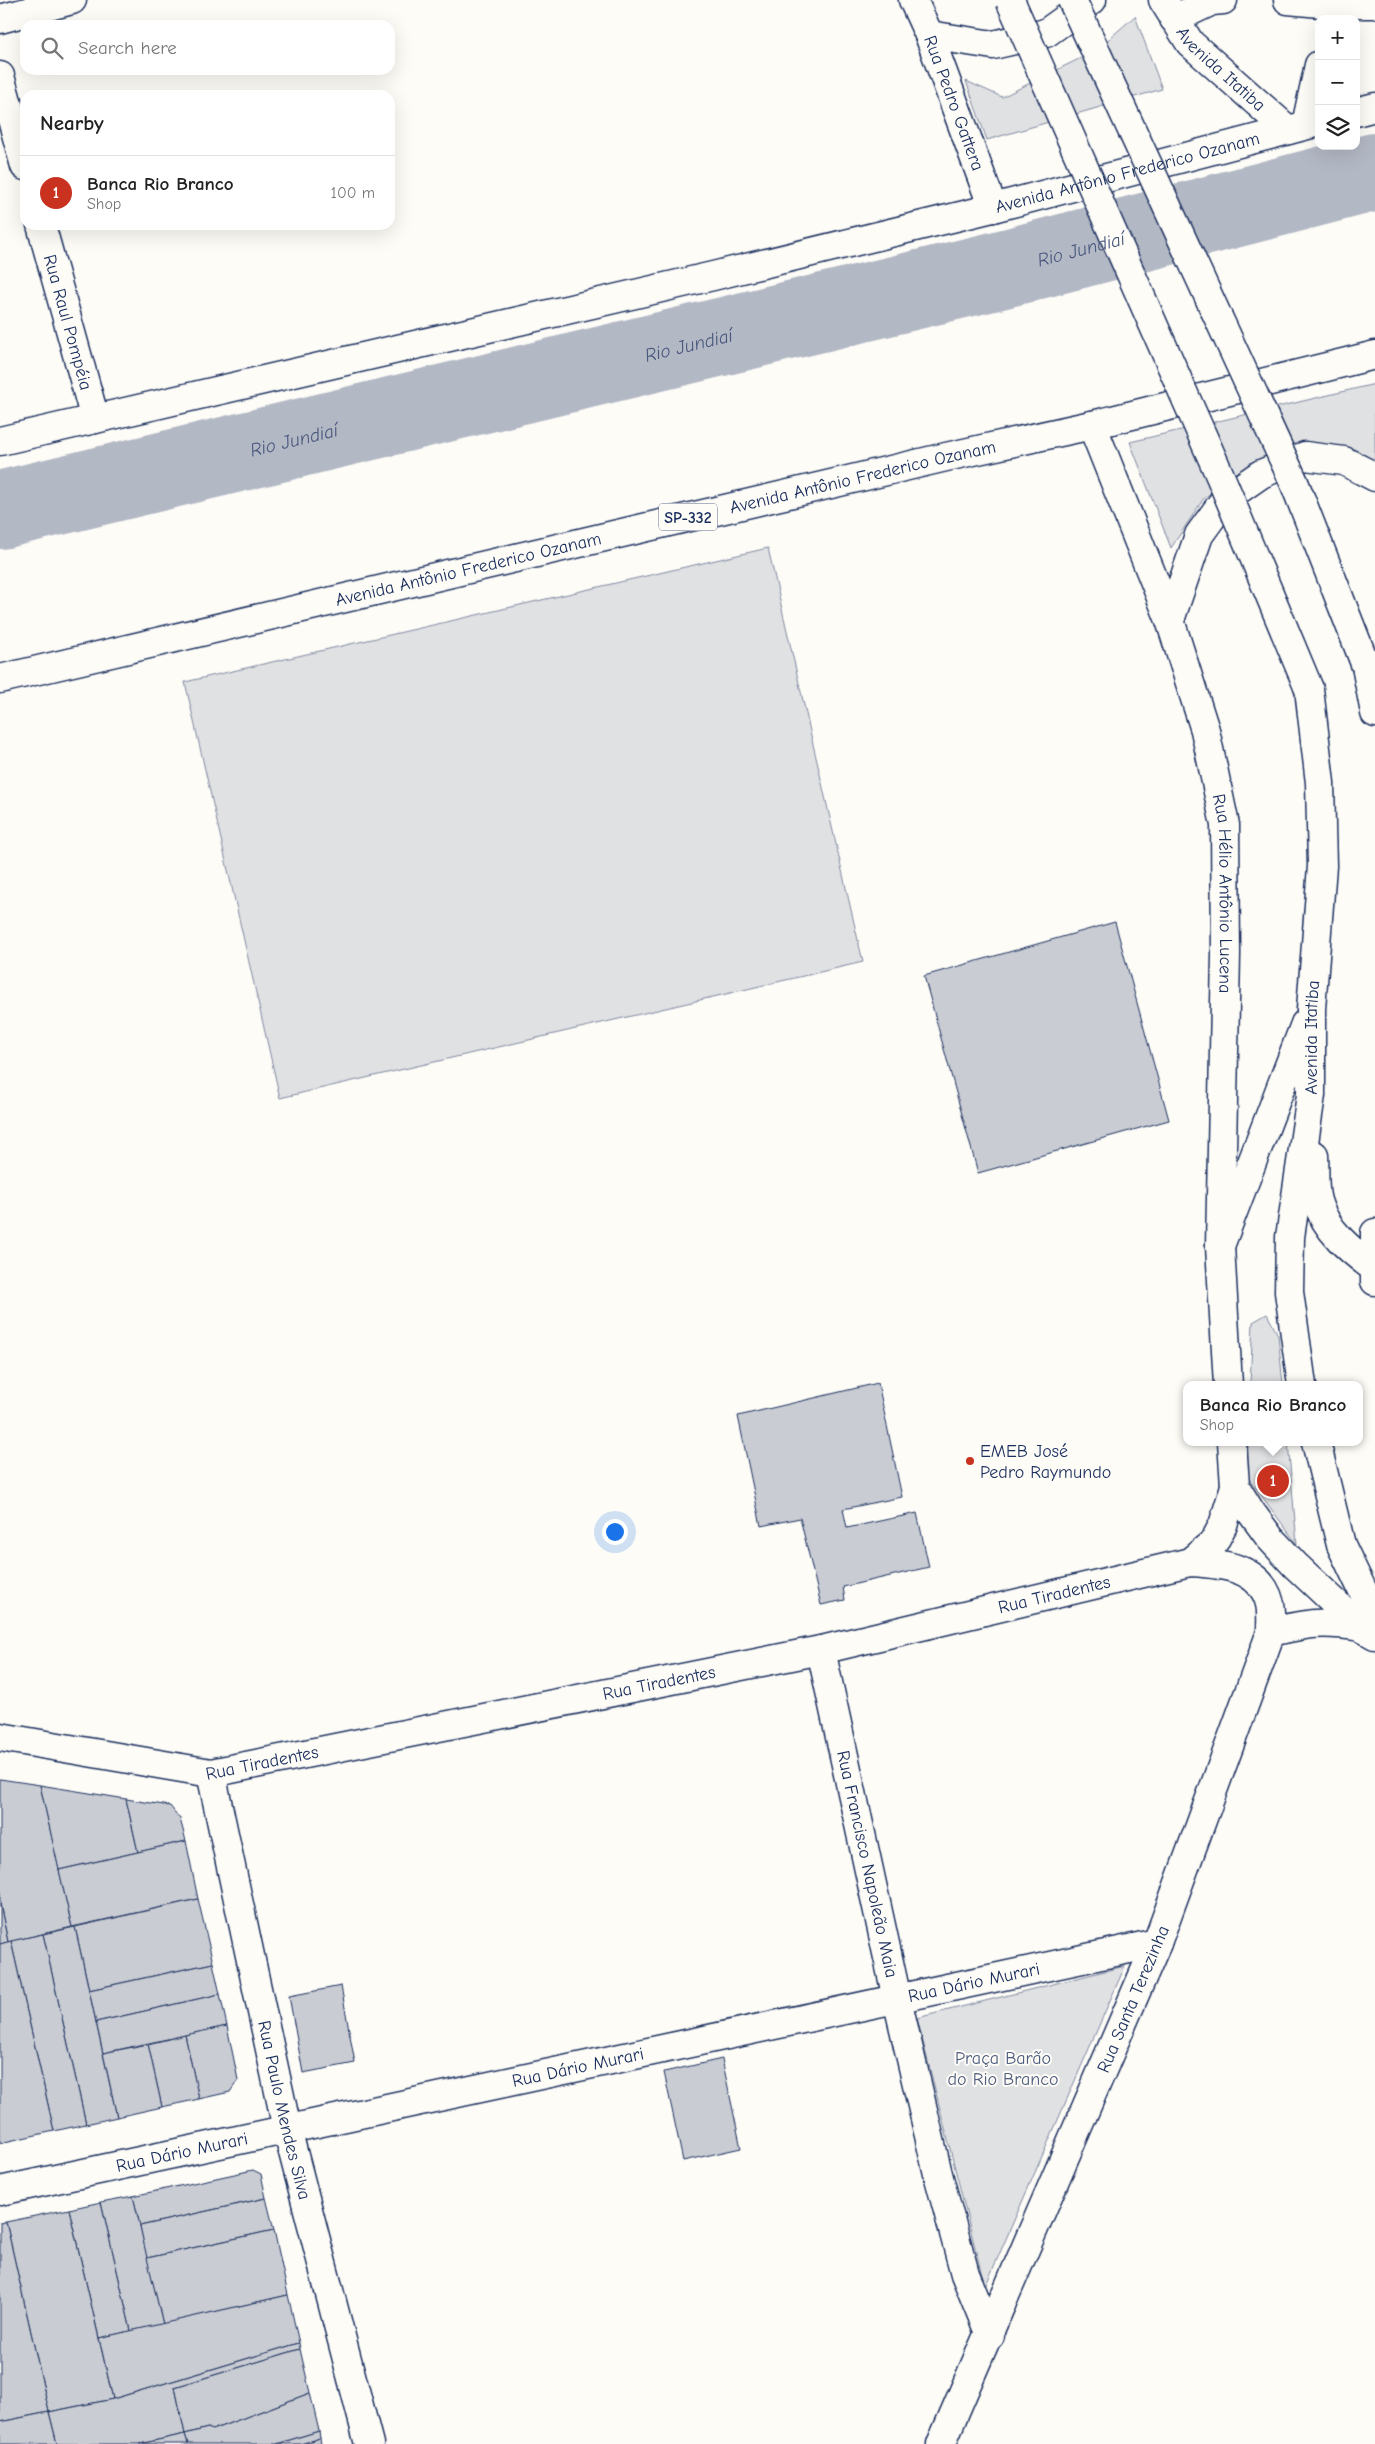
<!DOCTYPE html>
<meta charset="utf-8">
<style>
:root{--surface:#fff;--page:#f6f6f6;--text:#222;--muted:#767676;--line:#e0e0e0;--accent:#c8321e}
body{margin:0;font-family:"Comic Neue",sans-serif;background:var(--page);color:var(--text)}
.controls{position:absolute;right:15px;top:15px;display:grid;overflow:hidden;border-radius:10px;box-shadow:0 5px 20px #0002}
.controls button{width:45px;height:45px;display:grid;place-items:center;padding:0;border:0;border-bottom:1px solid var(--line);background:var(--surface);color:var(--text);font:25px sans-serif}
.you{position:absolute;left:614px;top:1531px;width:18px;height:18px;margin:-12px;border:4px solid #fff;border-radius:50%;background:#1a73e8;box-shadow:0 0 0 8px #1a73e833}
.badge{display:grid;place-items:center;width:32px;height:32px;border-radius:50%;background:var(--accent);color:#fff;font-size:16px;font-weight:700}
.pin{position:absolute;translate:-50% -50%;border:2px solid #fff;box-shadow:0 1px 5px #0006}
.popup{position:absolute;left:1183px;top:1381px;width:180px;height:65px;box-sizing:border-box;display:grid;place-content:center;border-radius:10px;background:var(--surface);filter:drop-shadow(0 1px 4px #0005);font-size:16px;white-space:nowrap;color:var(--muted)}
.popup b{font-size:19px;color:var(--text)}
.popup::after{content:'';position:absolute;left:50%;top:100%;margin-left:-10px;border:10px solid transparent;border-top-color:var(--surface)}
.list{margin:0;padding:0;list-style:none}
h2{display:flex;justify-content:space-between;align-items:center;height:65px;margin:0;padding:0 20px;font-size:21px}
h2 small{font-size:16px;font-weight:400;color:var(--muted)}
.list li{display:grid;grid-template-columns:32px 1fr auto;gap:15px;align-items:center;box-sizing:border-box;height:75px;padding:0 20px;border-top:1px solid var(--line)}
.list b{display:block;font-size:19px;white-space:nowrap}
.list p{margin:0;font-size:16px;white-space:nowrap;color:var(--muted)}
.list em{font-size:16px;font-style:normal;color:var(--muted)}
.icon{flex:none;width:28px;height:28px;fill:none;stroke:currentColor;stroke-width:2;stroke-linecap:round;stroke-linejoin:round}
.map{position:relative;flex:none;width:1375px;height:2444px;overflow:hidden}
.search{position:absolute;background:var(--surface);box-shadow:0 5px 20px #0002;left:20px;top:20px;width:375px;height:55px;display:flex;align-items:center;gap:12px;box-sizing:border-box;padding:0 18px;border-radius:15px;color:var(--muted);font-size:19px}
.panel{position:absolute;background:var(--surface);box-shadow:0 5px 20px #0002;left:20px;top:90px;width:375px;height:140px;border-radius:15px}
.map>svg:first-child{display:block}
.green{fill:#e0e1e3;stroke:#7e88a0}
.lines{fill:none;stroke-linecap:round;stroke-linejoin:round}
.river{stroke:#b3b8c5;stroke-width:78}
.building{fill:#c9ccd3;stroke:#1b2f5e}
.minor-casing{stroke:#1b2f5e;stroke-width:31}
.major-casing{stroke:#1b2f5e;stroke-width:31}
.minor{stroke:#fdfcf7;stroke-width:28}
.major{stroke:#fdfcf7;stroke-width:28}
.major-bridge-casing{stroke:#1b2f5e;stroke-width:31;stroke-linecap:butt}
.major-bridge{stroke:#fdfcf7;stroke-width:28}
.poi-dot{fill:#c8321e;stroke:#fdfcf7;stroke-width:2}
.labels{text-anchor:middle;stroke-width:4;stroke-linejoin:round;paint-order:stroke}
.shield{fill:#fdfcf7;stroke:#5f6c8c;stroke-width:1}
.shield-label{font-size:16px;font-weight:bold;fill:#1b2f5e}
.street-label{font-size:18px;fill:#1b2f5e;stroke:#fdfcf7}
.poi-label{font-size:18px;fill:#1b2f5e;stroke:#fdfcf7;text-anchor:start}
.park-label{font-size:18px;fill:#4c5c7f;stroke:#fdfcf7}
.water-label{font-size:19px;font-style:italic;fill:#49587d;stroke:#fdfcf7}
</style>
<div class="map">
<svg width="1375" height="2444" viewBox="0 0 1375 2444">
<rect width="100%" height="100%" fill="#fdfcf7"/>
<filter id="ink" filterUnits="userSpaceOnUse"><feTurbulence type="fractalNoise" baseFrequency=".02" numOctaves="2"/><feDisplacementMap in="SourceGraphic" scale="10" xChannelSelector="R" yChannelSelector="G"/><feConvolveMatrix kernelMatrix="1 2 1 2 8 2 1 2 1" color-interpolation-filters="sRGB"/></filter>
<g filter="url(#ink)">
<!-- green -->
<g class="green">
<polygon points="1135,16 1162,89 987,140 966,81 1002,97 1095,51"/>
<polygon points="1375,384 1375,461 1341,452 1251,464 1204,498 1171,548 1130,442"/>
<polygon points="768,548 863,962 280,1098 185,682"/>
<polygon points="1267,1314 1278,1335 1283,1385 1250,1385 1253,1322"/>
<polygon points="1248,1442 1288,1442 1297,1544 1247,1476"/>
<polygon points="1125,1966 985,2287 917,2018"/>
</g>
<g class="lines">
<!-- river -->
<path class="river" id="s1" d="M0,510L995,271L1375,172"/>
</g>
<!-- building -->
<g class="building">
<polygon points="1115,922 1169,1120 978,1173 924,976"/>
<polygon points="878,1383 902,1497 843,1509 847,1528 917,1513 929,1567 843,1587 845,1600 821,1605 800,1518 761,1526 738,1416"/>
<polygon points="0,1779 40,1785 72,1927 8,1942 0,1904"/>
<polygon points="40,1785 126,1799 138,1852 59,1870"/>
<polygon points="126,1799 170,1806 180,1819 186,1841 138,1852"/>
<polygon points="186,1841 198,1899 72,1927 59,1870"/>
<polygon points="198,1899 213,1963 89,1990 75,1927"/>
<polygon points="0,1904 8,1942 0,1944"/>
<polygon points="75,1927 117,2117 86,2124 43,1934"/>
<polygon points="43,1934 86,2124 54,2131 11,1941"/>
<polygon points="11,1941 54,2131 0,2143 0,1944"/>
<polygon points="213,1963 220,1994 96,2022 89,1990"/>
<polygon points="341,1986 355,2063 303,2073 289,1996"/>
<polygon points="220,1994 227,2026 103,2053 96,2022"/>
<polygon points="227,2026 238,2080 230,2092 199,2099 185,2035"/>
<polygon points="185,2035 199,2099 162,2107 148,2044"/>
<polygon points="148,2044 162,2107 117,2117 103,2053"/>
<polygon points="722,2059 741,2148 683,2161 664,2072"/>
<polygon points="253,2170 261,2174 266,2198 140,2226 133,2196"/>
<polygon points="133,2196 163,2324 131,2331 101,2202"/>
<polygon points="266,2198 274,2230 147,2258 140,2226"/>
<polygon points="101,2202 131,2331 99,2338 69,2209"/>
<polygon points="69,2209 113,2399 49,2412 6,2222"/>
<polygon points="6,2222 49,2412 0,2422 0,2223"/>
<polygon points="274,2230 288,2295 163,2324 147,2258"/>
<polygon points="288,2295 299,2343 113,2399 99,2338"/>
<polygon points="299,2343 300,2349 175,2387 185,2434 140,2444 57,2444 49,2412 113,2399"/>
<polygon points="300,2349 310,2393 212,2430 208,2428 185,2434 175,2387"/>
<polygon points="310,2393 319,2431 277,2444 188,2444 185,2434 208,2428 212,2430"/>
<polygon points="49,2412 57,2444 0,2444 0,2422"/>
<polygon points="319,2431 320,2438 301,2444 277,2444"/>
<polygon points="185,2434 188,2444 140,2444"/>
<polygon points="320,2438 321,2444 301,2444"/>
</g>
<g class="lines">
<defs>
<g id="minor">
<path id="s2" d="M913,0L929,35L993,208"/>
<path id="s3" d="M1163,0L1190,43L1288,130"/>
<polyline points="1288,0 1331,4 1375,4"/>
<polyline points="0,19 72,0"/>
<polyline points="1174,19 1212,1 1223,0"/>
<polyline points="929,35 993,45 1046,33 1092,0"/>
<polyline points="0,76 25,166"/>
<polyline points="1306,125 1319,65"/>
<path id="s4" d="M41,225L95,419"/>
<path id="s5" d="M1092,425L1170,620L1205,730L1225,825L1226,954L1220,1246L1228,1385"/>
<polyline points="1170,620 1199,535 1225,499 1261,474 1305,456 1344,461 1375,477"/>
<polyline points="1232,1442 1235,1486 1251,1512 1270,1538 1295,1565 1361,1627 1375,1635"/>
<polyline points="1190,1562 1214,1542 1223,1525 1235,1486"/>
<path d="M1271,1632C1309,1623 1322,1621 1361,1627"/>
<path id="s6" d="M821,1650L897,1999L938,2174L965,2274L990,2335"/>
<path id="s7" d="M0,1737L211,1773L821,1650L1190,1562C1221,1564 1261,1566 1270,1604C1272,1613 1271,1623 1271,1632L1157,1943L941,2444"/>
<path id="s8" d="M211,1773L287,2129L369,2444"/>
<path id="s9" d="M0,2191L1157,1943"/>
</g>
<g id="major">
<polyline points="1356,112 1375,107"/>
<path id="s10" d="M0,441L713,276L993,208L1319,122"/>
<polyline points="1366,666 1375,713"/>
<path id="s11" d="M0,679L946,457L1092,425L1375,355"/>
<path d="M1314,1155C1315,1169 1313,1187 1317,1201C1325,1230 1351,1251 1374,1268"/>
<polyline points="1375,1233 1375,1281"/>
<polyline points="1220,1246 1305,1024"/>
<path id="s12" d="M1302,1385L1289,1292L1290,1237L1311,1095V1009L1322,866L1320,783L1309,689"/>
<polyline points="1316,1442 1341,1545 1375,1616"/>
</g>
</defs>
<!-- minor casing -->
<use href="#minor" class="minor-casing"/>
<!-- major casing -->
<use href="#major" class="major-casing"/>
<!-- minor -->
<use href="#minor" class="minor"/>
<!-- major -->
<use href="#major" class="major"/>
<defs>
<g id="major-bridge">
<polyline points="1010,0 1221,478 1309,689"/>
<polyline points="1072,0 1294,482 1366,666"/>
</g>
</defs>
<!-- major-bridge casing -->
<use href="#major-bridge" class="major-bridge-casing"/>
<!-- major-bridge -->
<use href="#major-bridge" class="major-bridge"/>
</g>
</g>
<!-- markers -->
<circle class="poi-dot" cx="970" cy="1461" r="5"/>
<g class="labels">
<!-- shield labels -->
<rect class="shield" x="659" y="503.5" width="58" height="27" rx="4"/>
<g class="shield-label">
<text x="688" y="523">SP-332</text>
</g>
<!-- street labels -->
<g class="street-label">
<text dy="6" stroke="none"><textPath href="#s3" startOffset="91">Avenida Itatiba</textPath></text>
<text dy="6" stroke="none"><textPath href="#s2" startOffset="111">Rua Pedro Gattera</textPath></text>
<text dy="6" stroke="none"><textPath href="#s10" startOffset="1159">Avenida Antônio Frederico Ozanam</textPath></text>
<text dy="6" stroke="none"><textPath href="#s4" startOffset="101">Rua Raul Pompéia</textPath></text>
<text dy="6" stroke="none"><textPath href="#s11" startOffset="886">Avenida Antônio Frederico Ozanam</textPath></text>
<text dy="6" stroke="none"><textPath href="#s11" startOffset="481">Avenida Antônio Frederico Ozanam</textPath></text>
<text dy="6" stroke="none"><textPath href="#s5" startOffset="491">Rua Hélio Antônio Lucena</textPath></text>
<text dy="6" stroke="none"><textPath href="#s12" startOffset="350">Avenida Itatiba</textPath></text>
<text dy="6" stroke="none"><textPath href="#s7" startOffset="1076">Rua Tiradentes</textPath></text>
<text dy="6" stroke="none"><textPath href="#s7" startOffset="671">Rua Tiradentes</textPath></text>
<text dy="6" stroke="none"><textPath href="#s7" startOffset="266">Rua Tiradentes</textPath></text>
<text dy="6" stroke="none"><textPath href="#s6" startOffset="219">Rua Francisco Napoleão Maia</textPath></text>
<text dy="6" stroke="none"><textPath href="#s9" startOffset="996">Rua Dário Murari</textPath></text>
<text transform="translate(1133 1999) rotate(-67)" y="6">Rua Santa Terezinha</text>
<text dy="6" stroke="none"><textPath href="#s9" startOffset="591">Rua Dário Murari</textPath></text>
<text dy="6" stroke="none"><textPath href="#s8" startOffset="345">Rua Paulo Mendes Silva</textPath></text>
<text dy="6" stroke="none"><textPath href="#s9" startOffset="186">Rua Dário Murari</textPath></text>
</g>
<!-- poi labels -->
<g class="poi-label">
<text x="980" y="1457">EMEB José<tspan x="980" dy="21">Pedro Raymundo</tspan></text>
</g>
<!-- park labels -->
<g class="park-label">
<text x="1003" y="2064">Praça Barão<tspan x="1003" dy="21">do Rio Branco</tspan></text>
</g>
<!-- water labels -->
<g class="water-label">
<text dy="7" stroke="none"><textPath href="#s1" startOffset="1112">Rio Jundiaí</textPath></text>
<text dy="7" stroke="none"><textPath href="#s1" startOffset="708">Rio Jundiaí</textPath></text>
<text dy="7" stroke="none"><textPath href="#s1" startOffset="302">Rio Jundiaí</textPath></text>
</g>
</g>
</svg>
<div class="controls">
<button>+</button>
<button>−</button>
<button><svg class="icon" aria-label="layers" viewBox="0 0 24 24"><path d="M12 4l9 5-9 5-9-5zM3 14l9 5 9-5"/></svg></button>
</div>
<div class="you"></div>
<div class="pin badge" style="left:1273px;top:1481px">1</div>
<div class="popup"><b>Banca Rio Branco</b>Shop</div>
<div class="search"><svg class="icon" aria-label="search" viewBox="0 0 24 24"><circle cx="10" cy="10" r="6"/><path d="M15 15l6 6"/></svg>Search here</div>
<section class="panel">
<h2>Nearby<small></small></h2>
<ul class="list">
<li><span class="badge">1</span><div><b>Banca Rio Branco</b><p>Shop</p></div><em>100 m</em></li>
</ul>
</section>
</div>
